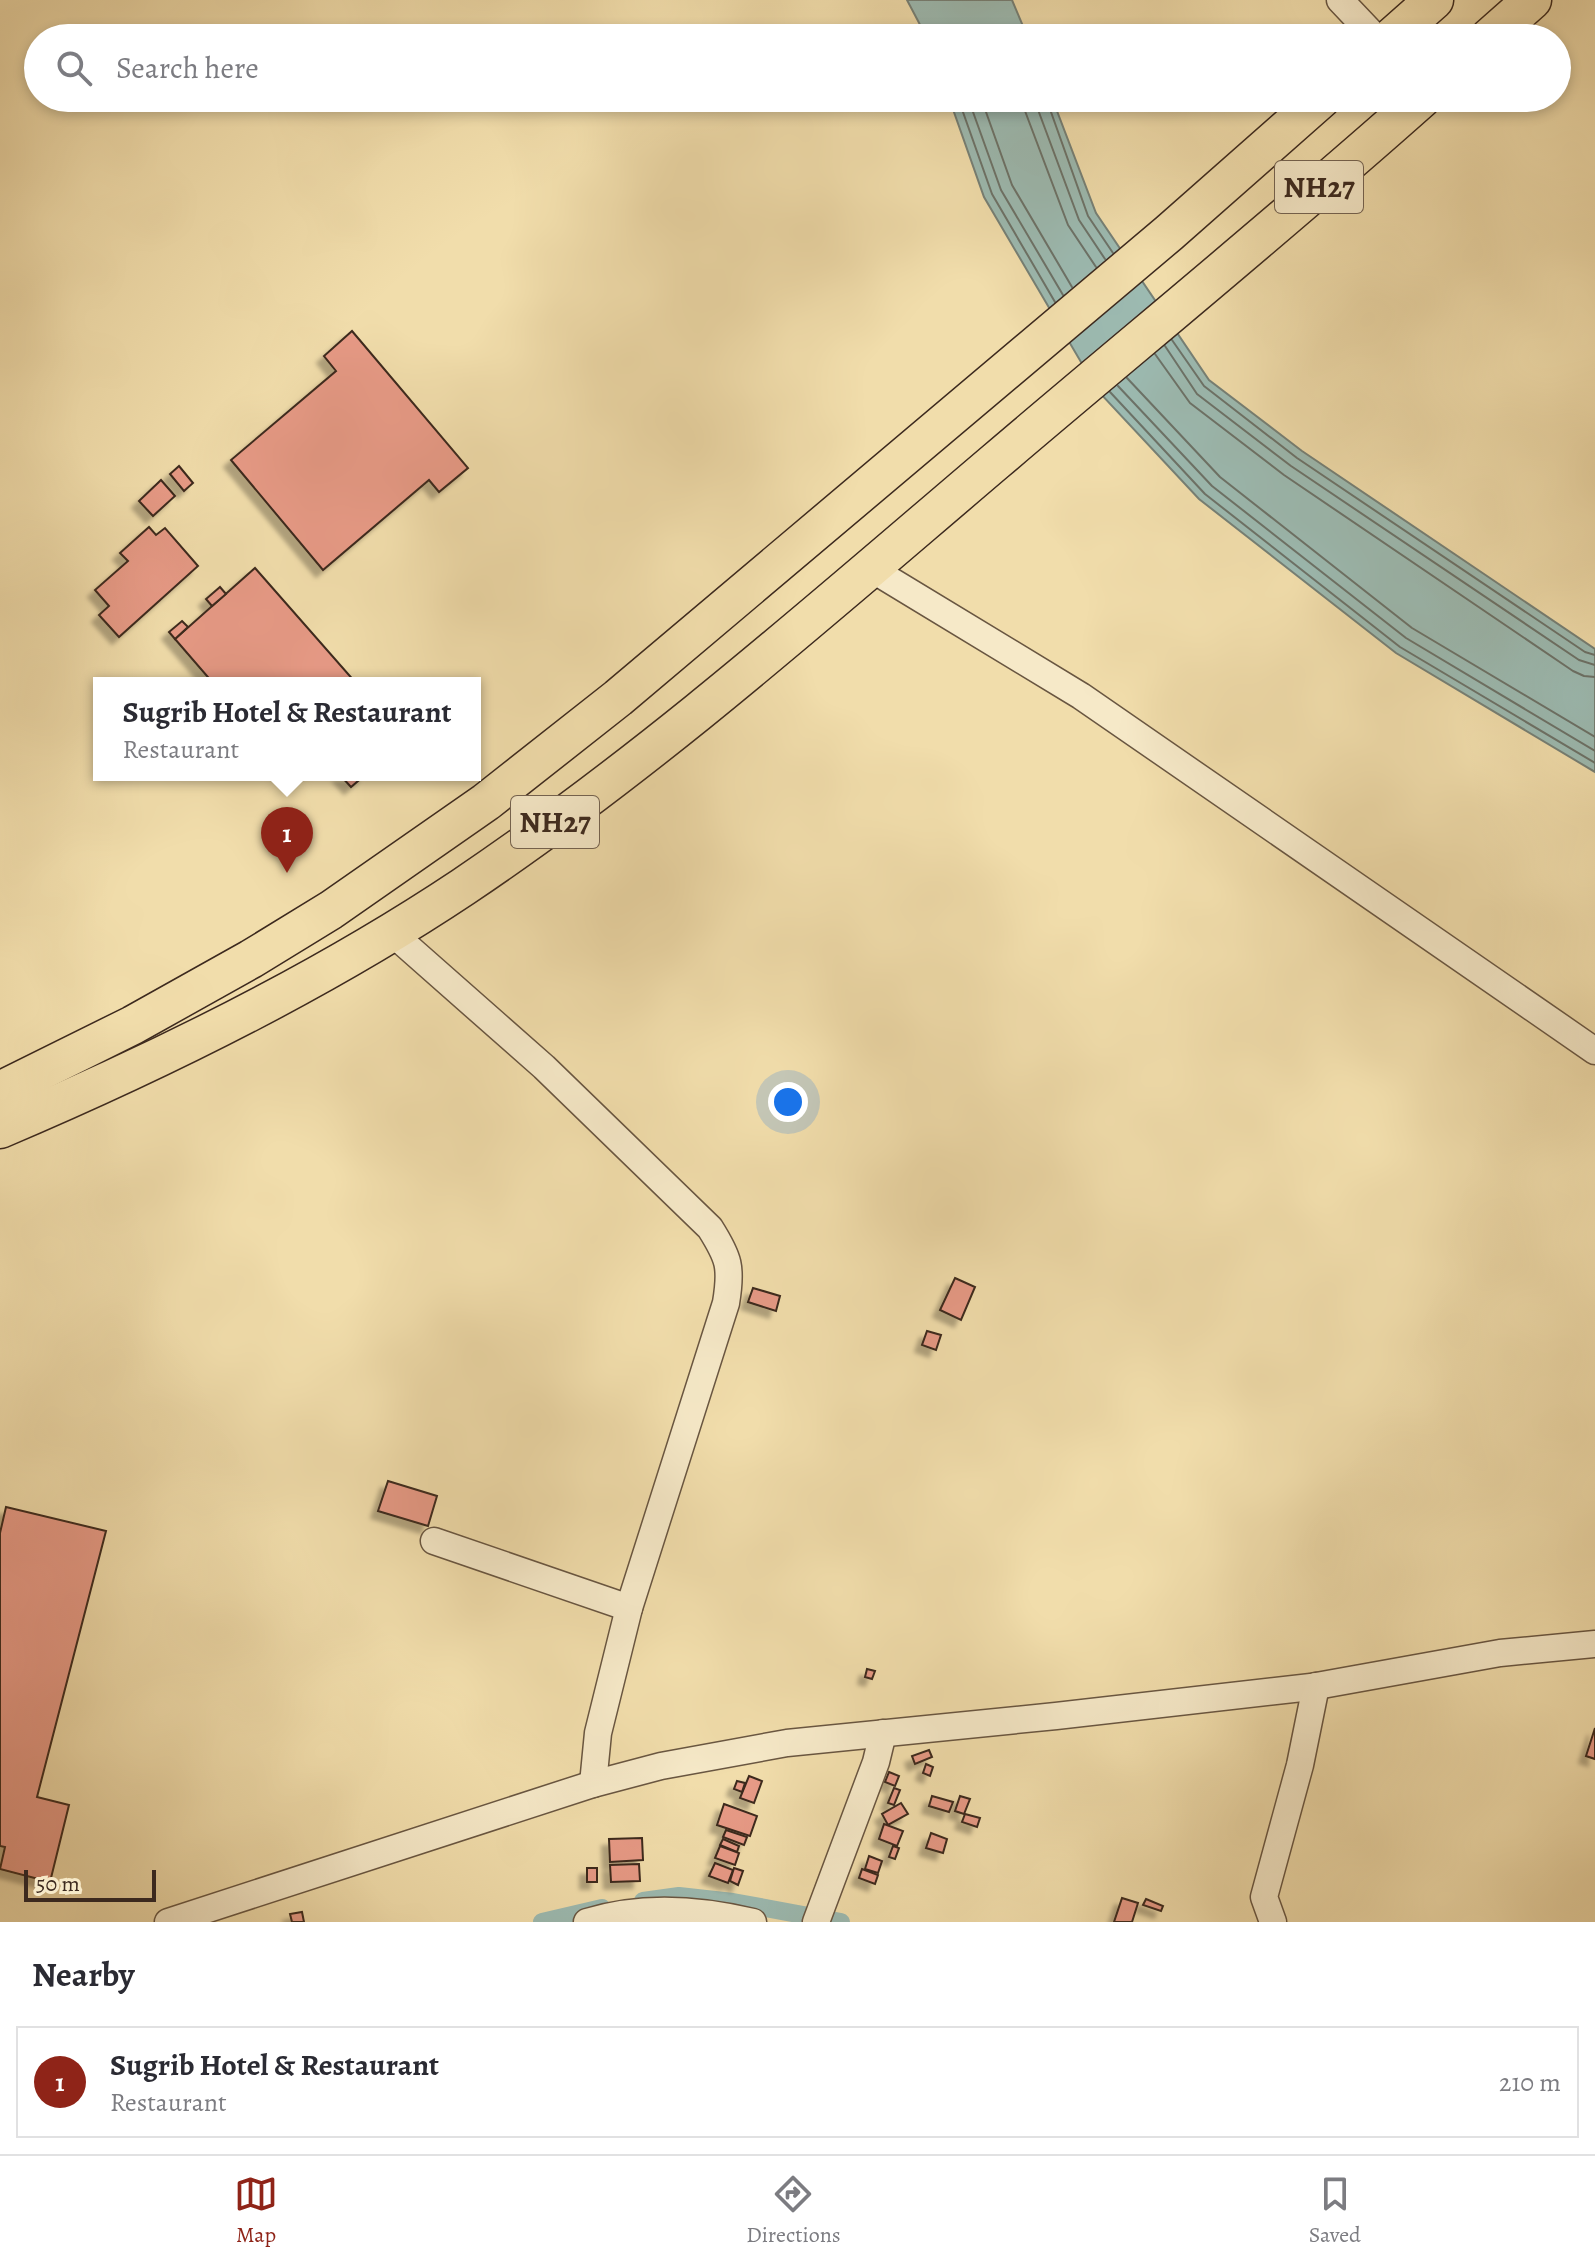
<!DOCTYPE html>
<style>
:root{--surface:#fff;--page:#f7f7f7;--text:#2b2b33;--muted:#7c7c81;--line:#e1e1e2;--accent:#8f2418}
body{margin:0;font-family:Alegreya,serif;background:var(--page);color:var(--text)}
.scale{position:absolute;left:24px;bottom:20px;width:132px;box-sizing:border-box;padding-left:8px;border:4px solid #3c291e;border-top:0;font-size:22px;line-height:28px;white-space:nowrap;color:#3c291e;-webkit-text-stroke:6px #f6e9c8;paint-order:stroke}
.you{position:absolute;left:788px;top:1102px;width:28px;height:28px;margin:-20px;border:6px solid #fff;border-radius:50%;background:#1a73e8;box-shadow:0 0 0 12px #1a73e833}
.badge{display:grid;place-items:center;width:52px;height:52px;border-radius:50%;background:var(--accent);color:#fff;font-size:26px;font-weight:700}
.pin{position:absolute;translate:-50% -66px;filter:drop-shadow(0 2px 4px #0008)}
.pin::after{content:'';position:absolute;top:42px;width:28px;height:24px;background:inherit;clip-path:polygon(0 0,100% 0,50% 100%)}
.popup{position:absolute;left:93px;top:677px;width:388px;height:104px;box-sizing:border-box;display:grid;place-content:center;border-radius:0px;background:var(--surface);filter:drop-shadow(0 2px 6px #0005);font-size:26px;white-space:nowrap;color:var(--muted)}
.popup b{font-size:30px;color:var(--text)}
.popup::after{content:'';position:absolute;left:50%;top:100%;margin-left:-16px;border:16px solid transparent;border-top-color:var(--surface)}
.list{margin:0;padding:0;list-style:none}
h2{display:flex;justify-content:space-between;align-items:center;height:104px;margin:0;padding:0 32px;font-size:34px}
h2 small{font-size:26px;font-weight:400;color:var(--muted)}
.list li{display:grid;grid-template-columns:52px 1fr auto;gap:24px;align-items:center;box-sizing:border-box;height:112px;margin:0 16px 16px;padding:0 16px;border:2px solid var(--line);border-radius:0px}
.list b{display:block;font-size:30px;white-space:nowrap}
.list p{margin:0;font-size:26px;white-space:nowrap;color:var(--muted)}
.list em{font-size:26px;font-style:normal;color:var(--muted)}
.icon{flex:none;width:44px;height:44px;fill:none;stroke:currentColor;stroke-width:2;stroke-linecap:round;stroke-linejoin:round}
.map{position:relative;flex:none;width:1595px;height:1922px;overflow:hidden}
.search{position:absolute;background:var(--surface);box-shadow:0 4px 12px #0003;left:24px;right:24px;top:24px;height:88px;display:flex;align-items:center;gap:20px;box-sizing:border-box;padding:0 28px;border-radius:44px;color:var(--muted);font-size:30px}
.sheet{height:232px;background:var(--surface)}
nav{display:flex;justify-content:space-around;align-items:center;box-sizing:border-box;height:112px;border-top:2px solid var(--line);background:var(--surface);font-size:22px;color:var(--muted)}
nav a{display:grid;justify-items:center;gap:4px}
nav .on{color:var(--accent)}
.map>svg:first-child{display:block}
.water{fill:#9cbab1;stroke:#768076;stroke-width:2}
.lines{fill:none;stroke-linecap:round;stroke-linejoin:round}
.shore{stroke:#6c7268;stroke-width:2}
.canal{stroke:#9cbab1;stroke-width:18}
.building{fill:#e79a86;stroke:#3c291e;stroke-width:2;filter:url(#shadow)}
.minor-casing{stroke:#695641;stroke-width:29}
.highway-casing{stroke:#3c291e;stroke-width:41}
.minor{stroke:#f6e9c8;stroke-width:26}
.highway{stroke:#f1ddab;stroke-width:38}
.labels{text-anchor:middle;stroke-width:7;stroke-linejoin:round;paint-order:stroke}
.shield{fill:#f6e9c8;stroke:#746351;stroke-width:2}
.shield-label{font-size:30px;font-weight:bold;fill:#3c291e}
</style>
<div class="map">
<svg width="1595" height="1922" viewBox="0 0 1595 1922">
<defs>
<filter id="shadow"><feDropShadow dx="-7" dy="7" stdDeviation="2" flood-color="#0004"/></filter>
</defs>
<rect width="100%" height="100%" fill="#f1ddab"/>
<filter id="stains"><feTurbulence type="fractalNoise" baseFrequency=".0025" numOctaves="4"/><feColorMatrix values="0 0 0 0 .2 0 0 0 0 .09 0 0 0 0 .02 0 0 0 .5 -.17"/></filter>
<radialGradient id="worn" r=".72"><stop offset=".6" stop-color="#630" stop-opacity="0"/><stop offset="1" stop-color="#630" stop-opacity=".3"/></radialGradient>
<!-- water -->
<g class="water">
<polygon points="907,0 1012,0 1028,38 927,38"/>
<polygon points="949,98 1052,98 1096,213 1209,380 1302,451 1595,649 1595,772 1396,653 1199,499 1098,391 984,197"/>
</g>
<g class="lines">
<!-- shore -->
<g class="shore">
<polyline points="958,98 992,194 1055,302"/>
<polyline points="968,98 1001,190 1063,295"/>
<polyline points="981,98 1012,185 1072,287"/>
<polyline points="1023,98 1025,111 1068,225 1096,267"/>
<polyline points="1036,98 1037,107 1079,220 1105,259"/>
<polyline points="1046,98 1088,216 1113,253"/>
<polyline points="1172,340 1204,386 1297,458 1585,652 1595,655"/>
<polyline points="1165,346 1197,394 1291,466 1579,660 1595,665"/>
<polyline points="1155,354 1190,403 1284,475 1573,671 1584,676 1595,677"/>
<polyline points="1127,378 1220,477 1412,628 1595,737"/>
<polyline points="1118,386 1212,486 1406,638 1595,751"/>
<polyline points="1110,392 1205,494 1400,647 1595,763"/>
</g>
<!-- canal -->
<g class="canal">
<polyline points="643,1901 679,1896 733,1902 841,1922"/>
<polyline points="542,1922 602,1908"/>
</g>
</g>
<!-- building -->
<g class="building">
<polygon points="352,331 468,468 439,492 429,480 323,570 231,460 336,371 324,356"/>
<polygon points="179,466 193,483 184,491 170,474"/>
<polygon points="161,480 175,496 153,516 139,501"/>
<polygon points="149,527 156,535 165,528 198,566 119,637 99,615 109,606 95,590 128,561 120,553"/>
<polygon points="255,568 356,683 213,683 175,639"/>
<polygon points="220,587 226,594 212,606 206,599"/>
<polygon points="182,621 188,627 175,639 169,632"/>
<polygon points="340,775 365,775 351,787"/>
<polygon points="955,1278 975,1287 961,1320 940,1310"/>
<polygon points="753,1288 780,1296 776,1311 748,1302"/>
<polygon points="927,1331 941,1335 936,1350 922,1345"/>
<polygon points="388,1481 437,1496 428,1526 378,1511"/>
<polygon points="6,1507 106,1531 37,1797 69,1805 50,1882 0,1869 5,1847 0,1846 0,1533"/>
<polygon points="867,1669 875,1671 872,1679 865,1677"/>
<polygon points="1595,1728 1595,1759 1586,1756"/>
<polygon points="929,1750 932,1757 915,1764 912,1756"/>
<polygon points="926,1764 933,1767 930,1776 923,1773"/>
<polygon points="889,1772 899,1776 895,1786 885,1782"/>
<polygon points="749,1776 762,1781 754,1803 740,1798"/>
<polygon points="737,1781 745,1783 742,1792 734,1789"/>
<polygon points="894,1788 900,1790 894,1805 888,1803"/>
<polygon points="932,1796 953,1802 949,1812 929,1806"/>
<polygon points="960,1796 970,1799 964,1814 955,1811"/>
<polygon points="901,1803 908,1814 888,1825 882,1814"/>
<polygon points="724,1804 757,1816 750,1836 717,1825"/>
<polygon points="965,1814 980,1818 977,1827 962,1822"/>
<polygon points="884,1824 903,1831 897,1846 879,1839"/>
<polygon points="726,1830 747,1837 744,1845 723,1837"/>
<polygon points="931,1833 947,1839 943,1853 926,1848"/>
<polygon points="642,1838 643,1860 610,1862 609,1839"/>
<polygon points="723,1839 739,1846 737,1852 720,1845"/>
<polygon points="720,1846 739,1853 735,1865 715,1858"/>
<polygon points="893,1846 899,1848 895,1859 889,1857"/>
<polygon points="869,1856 882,1861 878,1873 865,1869"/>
<polygon points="715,1863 733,1870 728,1883 709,1876"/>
<polygon points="639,1864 640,1881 611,1882 610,1865"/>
<rect x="587" y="1868" width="10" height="14"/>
<polygon points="734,1868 743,1871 738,1885 730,1881"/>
<polygon points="862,1869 878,1875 875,1884 859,1878"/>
<polygon points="1122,1898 1138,1903 1132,1922 1114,1922"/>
<polygon points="1146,1899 1163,1906 1161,1911 1143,1905"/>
<polygon points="302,1912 304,1922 292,1922 290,1914"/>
</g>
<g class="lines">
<defs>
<g id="minor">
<polyline points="1340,0 1376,38"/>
<polyline points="870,568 1081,696 1595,1051"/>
<path d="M391,932L544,1067L710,1228C729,1258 732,1267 726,1303L629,1608L598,1733L593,1784"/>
<polyline points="434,1541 629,1608"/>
<polyline points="168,1922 593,1784 661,1766 787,1743 1056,1716 1311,1687 1500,1653 1595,1644"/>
<path d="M587,1922C641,1905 699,1909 753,1922"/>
<polyline points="816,1922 876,1762 883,1733"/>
<polyline points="1273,1922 1264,1897 1300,1765 1316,1686"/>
</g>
<g id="highway">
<polyline points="1391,38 1434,0"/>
<polyline points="1489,38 1532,0"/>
<polyline points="0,1091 133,1025 251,959 331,910 486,802 618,698 1169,233 1322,98"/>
<path d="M0,1129C160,1061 319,983 463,887C652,760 823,608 996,461C1138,340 1283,222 1422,98"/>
</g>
</defs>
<!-- minor casing -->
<use href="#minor" class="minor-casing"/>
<!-- highway casing -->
<use href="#highway" class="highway-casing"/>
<!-- minor -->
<use href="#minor" class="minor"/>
<!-- highway -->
<use href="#highway" class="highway"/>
</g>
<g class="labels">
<!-- shield labels -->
<g class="shield">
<rect x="1275" y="161" width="88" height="52" rx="6"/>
<rect x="511" y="796" width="88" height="52" rx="6"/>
</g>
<g class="shield-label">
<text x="1319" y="197">NH27</text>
<text x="555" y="832">NH27</text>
</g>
</g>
<rect width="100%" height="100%" filter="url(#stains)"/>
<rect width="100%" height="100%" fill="url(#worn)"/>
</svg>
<div class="scale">50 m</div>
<div class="you"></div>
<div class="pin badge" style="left:287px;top:873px">1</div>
<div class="popup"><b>Sugrib Hotel &amp; Restaurant</b>Restaurant</div>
<div class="search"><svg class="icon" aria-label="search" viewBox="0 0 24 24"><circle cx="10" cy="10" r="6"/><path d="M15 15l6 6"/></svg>Search here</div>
</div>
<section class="sheet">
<h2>Nearby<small></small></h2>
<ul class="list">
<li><span class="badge">1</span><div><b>Sugrib Hotel &amp; Restaurant</b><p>Restaurant</p></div><em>210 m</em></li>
</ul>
</section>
<nav>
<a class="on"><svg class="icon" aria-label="map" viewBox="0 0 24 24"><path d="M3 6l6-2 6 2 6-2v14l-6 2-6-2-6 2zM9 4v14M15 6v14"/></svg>Map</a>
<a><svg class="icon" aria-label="directions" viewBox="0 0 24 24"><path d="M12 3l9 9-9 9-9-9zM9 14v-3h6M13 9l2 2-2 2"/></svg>Directions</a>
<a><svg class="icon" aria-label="saved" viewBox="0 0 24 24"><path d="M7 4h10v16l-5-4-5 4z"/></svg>Saved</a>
</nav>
